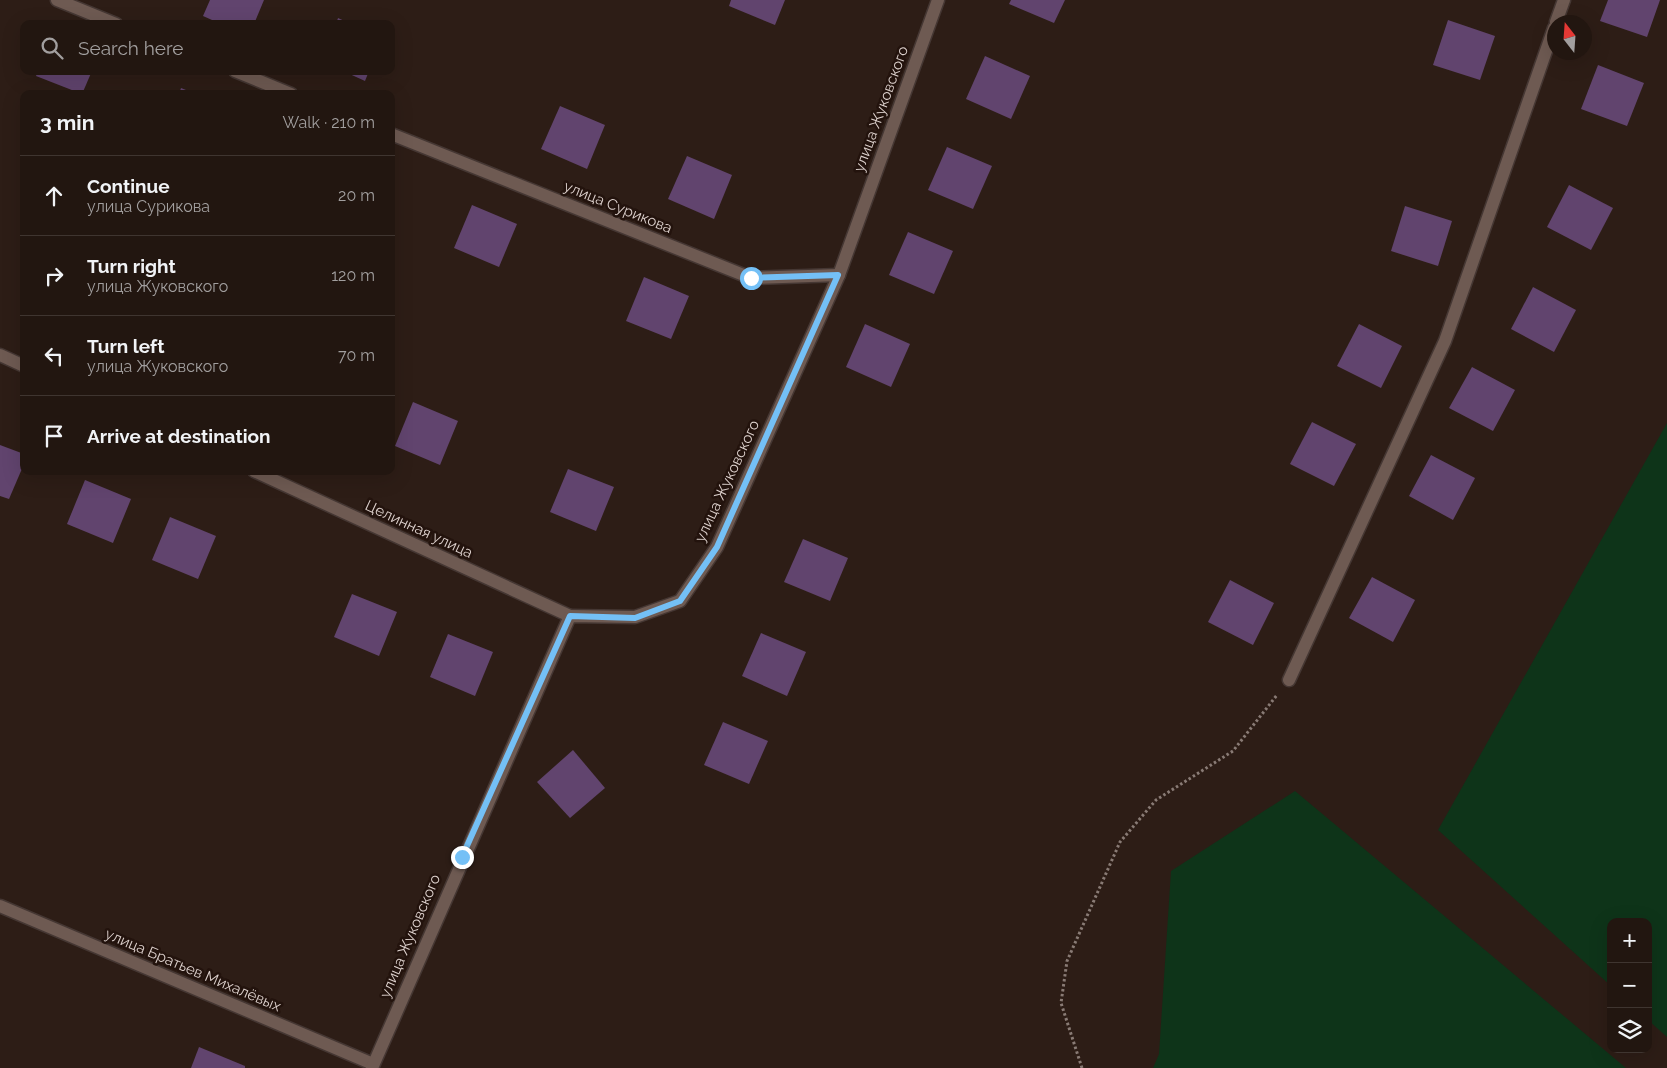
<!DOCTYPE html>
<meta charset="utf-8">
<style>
:root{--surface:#221610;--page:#2a1f19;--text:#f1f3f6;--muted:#a29f9f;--line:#3f3530}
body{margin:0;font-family:Raleway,sans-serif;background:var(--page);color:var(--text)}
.controls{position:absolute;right:15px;bottom:15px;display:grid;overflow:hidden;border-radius:10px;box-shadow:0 5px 20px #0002}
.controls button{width:45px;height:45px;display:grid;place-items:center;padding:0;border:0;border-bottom:1px solid var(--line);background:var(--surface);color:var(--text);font:25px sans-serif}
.compass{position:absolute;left:1547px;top:15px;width:45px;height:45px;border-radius:50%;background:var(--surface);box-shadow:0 5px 20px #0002;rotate:343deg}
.stop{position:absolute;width:15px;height:15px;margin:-11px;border:4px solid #74c0f6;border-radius:50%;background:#fff}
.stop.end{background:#74c0f6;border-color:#fff;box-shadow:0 1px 5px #0008}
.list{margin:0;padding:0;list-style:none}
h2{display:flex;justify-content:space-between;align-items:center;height:65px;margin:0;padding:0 20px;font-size:21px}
h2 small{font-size:16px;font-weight:400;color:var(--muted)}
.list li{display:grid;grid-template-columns:32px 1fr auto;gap:15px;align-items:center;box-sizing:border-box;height:80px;padding:0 20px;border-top:1px solid var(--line)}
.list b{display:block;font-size:19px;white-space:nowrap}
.list p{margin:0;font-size:16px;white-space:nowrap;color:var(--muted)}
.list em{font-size:16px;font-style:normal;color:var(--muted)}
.icon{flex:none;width:28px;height:28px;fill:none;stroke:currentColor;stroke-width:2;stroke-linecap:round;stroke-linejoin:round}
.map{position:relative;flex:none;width:1667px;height:1068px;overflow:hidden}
.search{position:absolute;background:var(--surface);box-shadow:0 5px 20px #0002;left:20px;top:20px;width:375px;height:55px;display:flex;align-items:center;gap:12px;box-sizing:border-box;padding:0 18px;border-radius:10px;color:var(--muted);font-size:19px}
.panel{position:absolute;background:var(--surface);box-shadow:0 5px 20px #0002;left:20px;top:90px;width:375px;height:385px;border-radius:10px}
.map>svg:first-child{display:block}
.green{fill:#0e3419}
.building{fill:#61446e}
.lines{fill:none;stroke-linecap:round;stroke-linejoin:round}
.minor-casing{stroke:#453733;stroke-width:15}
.path{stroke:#897b75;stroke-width:3;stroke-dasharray:2.5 2.5;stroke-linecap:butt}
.minor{stroke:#6e5a52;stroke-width:12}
.route{stroke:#74c0f6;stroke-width:6}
.labels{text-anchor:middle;stroke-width:5;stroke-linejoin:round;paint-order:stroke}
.street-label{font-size:15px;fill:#ddd1cd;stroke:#23130d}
</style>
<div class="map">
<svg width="1667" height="1068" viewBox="0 0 1667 1068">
<rect width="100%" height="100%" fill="#2d1d16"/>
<!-- green -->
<g class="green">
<polygon points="1667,423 1667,1037 1648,1020 1648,922 1611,922 1611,986 1438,830"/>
<polygon points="1295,791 1626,1068 1153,1068 1159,1054 1171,871"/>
</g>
<!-- building -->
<g class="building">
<polygon points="210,0 264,0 254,24 221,24 203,16"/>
<polygon points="731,0 785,0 775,25 729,6"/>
<polygon points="1011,0 1065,0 1054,23 1009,4"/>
<polygon points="1608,0 1660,0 1647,37 1600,21"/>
<polygon points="338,18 351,24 336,24"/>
<polygon points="1448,20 1495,36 1480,80 1433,65"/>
<polygon points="985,56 1030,76 1011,119 966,99"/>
<polygon points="1598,65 1644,83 1627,126 1581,109"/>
<polygon points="38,71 92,71 82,94 36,76"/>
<polygon points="343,71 369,71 365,81"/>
<polygon points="181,88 196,94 179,94"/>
<polygon points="560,106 605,125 587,169 541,149"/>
<polygon points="947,147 992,166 973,209 928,190"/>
<polygon points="687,156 732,175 714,219 668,199"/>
<polygon points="1569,185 1613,208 1591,250 1547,227"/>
<polygon points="472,205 517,224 499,267 454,248"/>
<polygon points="1405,206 1452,221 1438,266 1391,251"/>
<polygon points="908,232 953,251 934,294 889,275"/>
<polygon points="644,277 689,296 671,339 626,321"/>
<polygon points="1533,287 1576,310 1554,352 1511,329"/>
<polygon points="865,324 910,344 891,387 846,367"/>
<polygon points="1359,324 1402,346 1381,388 1337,366"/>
<polygon points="1472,367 1515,390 1493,431 1449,408"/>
<polygon points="413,402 458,421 440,465 395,446"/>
<polygon points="1312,422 1356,444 1334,486 1290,464"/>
<polygon points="0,445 24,454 24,464 9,499 0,496"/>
<polygon points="1431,455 1475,478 1453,520 1409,496"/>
<polygon points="568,469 614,487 596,531 550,512"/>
<polygon points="85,480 131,499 113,543 67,524"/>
<polygon points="170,517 216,536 198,579 152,560"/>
<polygon points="803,539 848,558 830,601 784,582"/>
<polygon points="1372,577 1415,600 1393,642 1349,618"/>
<polygon points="1230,580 1274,603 1253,645 1208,622"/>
<polygon points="352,594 397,612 379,656 334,637"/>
<polygon points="761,633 806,652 787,696 742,676"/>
<polygon points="448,634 493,652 475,696 430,677"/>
<polygon points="723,722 768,741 749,784 704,765"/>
<polygon points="573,750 605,788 570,818 537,782"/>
<polygon points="199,1047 245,1066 245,1068 191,1068"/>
</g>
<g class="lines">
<defs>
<g id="minor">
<polyline points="57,0 116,24"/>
<polyline points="1556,22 1564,0"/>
<polyline points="235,71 291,94"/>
<polyline points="391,134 751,278 839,275"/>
<polyline points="0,355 24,366"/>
<polyline points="254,471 570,616"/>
<polyline points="1289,680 1445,341 1554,28"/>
<polyline points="0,906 373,1064"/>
<polyline points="372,1068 570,616 635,617 680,601 717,547 839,275 938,0"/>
</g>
</defs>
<!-- minor casing -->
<use href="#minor" class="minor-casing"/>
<!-- path -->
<polyline class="path" points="1082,1068 1061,1003 1067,961 1120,842 1156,800 1233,751 1277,695"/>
<!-- minor -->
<use href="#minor" class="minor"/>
</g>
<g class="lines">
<!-- route -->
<polyline class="route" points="462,857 570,616 635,618 680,601 717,547 838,275 751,278"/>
</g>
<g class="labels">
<!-- street labels -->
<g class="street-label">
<text transform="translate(881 109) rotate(-70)" y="5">улица Жуковского</text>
<text transform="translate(618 207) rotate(22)" y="5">улица Сурикова</text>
<text transform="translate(727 481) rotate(-65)" y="5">улица Жуковского</text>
<text transform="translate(419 529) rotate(25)" y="5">Целинная улица</text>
<text transform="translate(410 936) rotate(-67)" y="5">улица Жуковского</text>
<text transform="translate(193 970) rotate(23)" y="5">улица Братьев Михалёвых</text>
</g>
</g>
</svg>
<div class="controls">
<button>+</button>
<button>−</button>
<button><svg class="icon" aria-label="layers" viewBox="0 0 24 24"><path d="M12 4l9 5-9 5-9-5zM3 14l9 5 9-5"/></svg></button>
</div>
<svg class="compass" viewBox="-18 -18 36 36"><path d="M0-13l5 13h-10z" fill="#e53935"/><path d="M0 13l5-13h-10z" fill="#a29f9f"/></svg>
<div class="stop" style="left:751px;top:278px"></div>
<div class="stop end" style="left:462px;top:857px"></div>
<div class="search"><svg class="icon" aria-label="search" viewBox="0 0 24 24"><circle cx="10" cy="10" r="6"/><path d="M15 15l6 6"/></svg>Search here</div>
<section class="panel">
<h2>3 min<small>Walk · 210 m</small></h2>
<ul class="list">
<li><svg class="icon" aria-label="ahead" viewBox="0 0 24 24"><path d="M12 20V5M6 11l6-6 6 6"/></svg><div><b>Continue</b><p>улица Сурикова</p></div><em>20 m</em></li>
<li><svg class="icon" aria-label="right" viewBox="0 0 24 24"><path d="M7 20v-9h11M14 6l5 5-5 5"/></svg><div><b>Turn right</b><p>улица Жуковского</p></div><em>120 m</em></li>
<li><svg class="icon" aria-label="left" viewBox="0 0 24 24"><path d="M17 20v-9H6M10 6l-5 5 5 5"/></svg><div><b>Turn left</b><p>улица Жуковского</p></div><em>70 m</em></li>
<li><svg class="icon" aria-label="arrive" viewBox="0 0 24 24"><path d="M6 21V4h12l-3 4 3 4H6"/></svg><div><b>Arrive at destination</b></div></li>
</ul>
</section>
</div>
